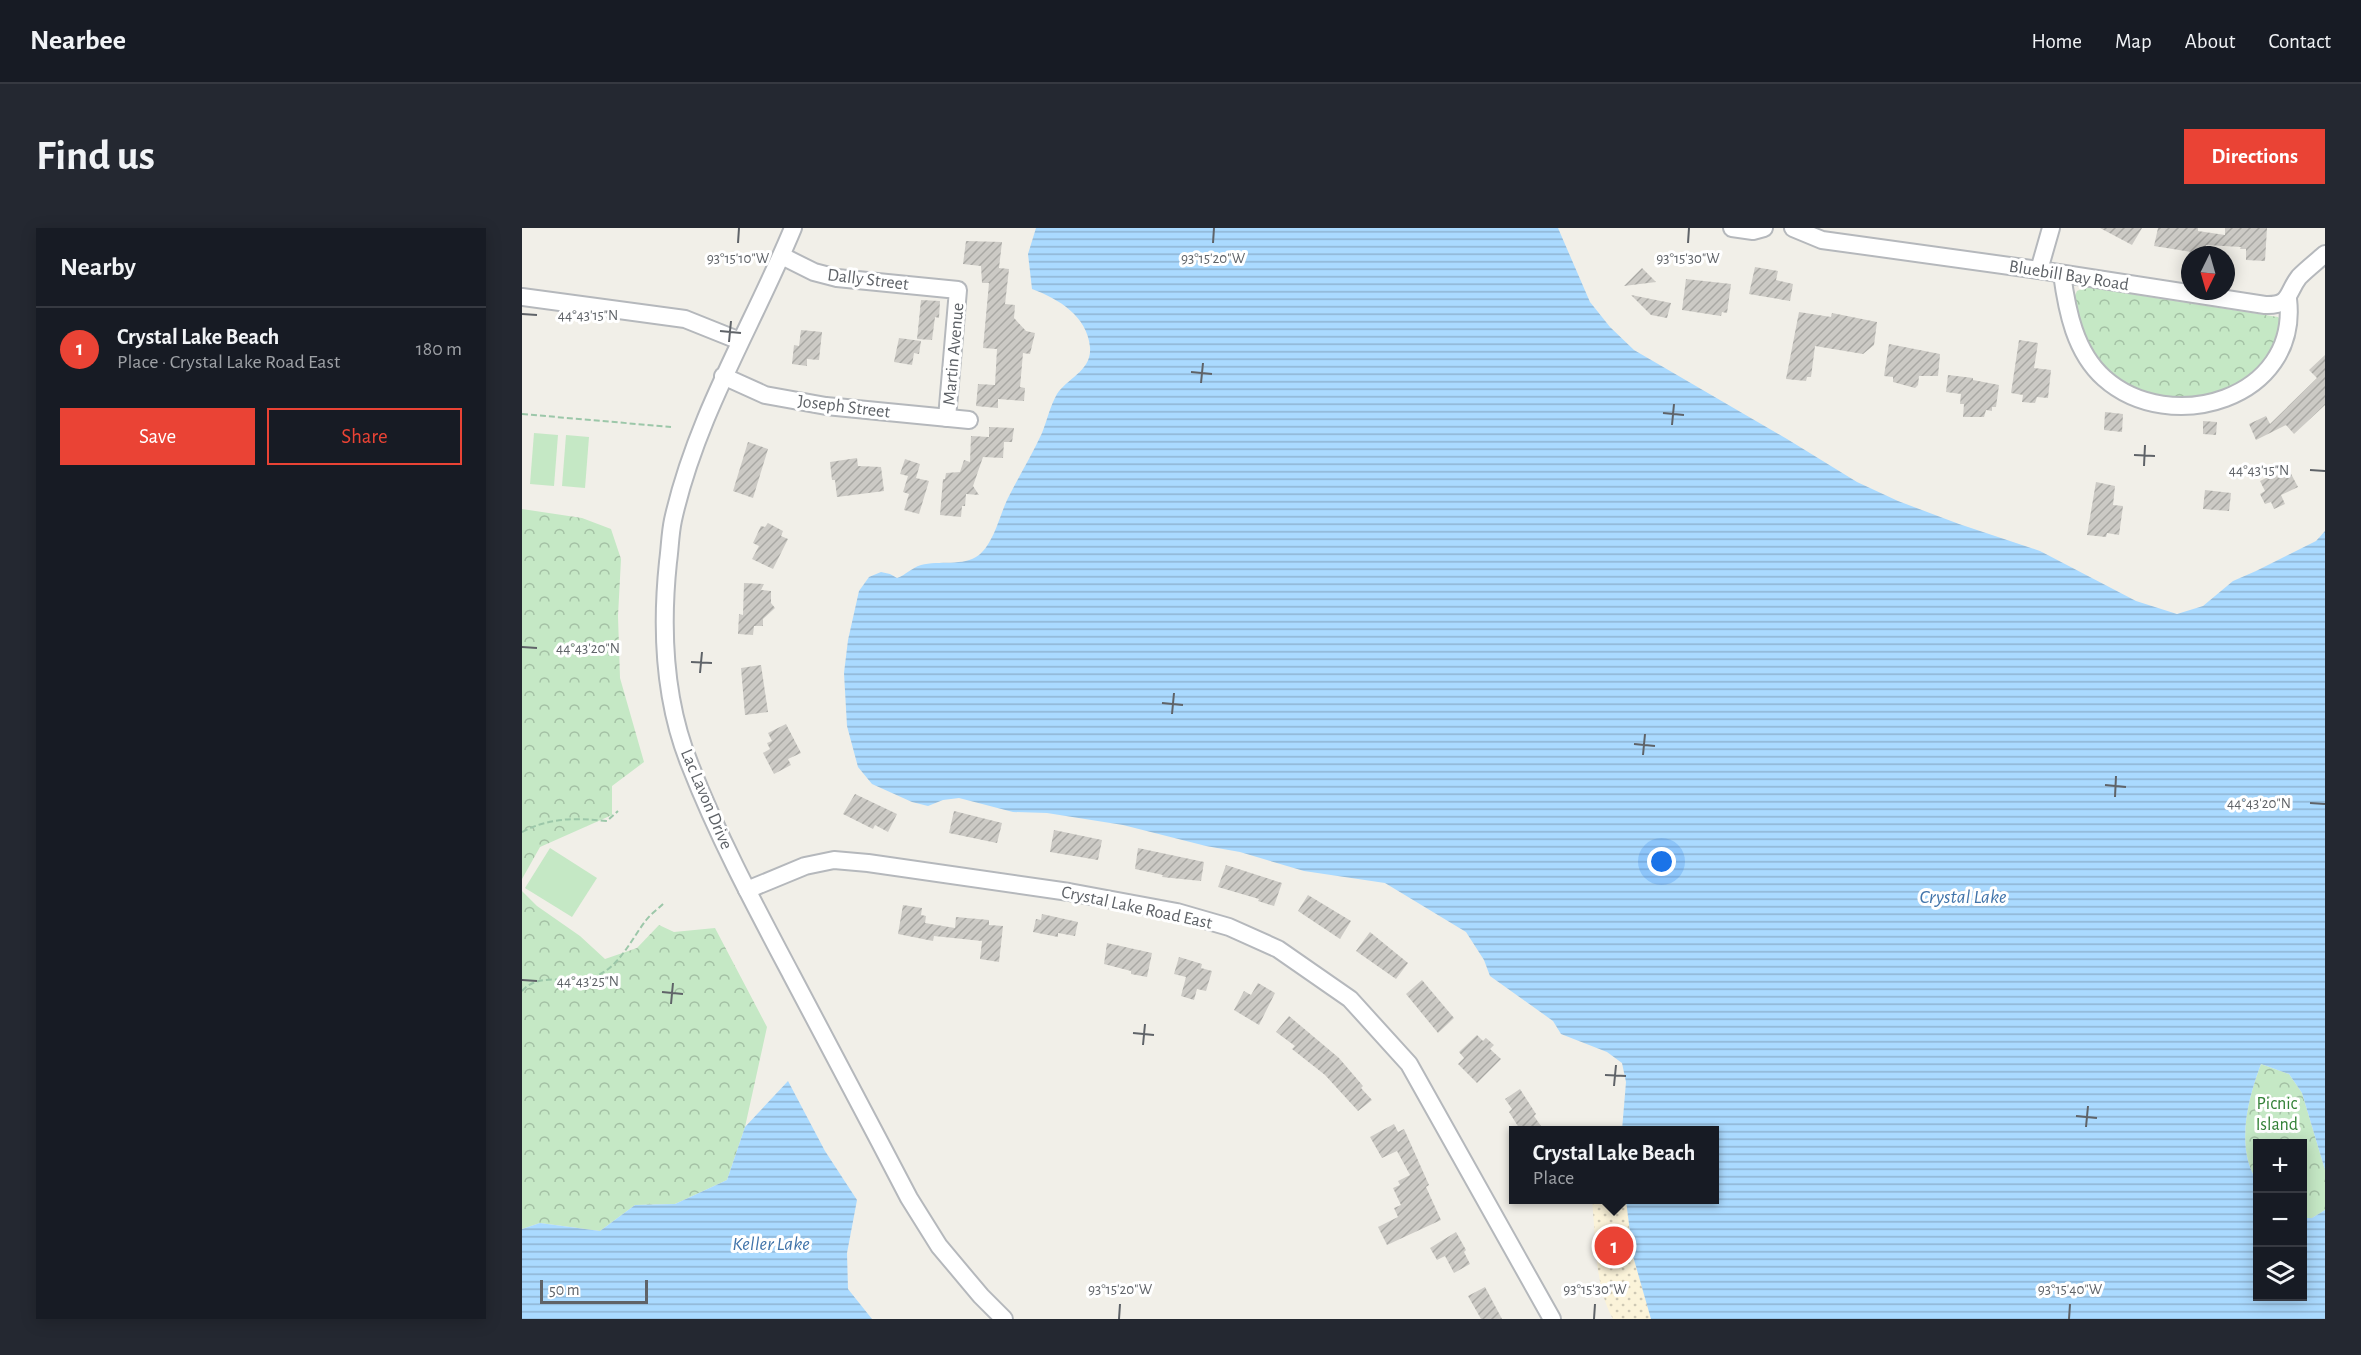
<!DOCTYPE html>
<meta charset="utf-8">
<style>
:root{--surface:#171b24;--page:#242831;--text:#f1f3f6;--muted:#9ea1a6;--line:#363941;--accent:#ea4335}
body{margin:0;font-family:"Alegreya Sans",sans-serif;background:var(--page);color:var(--text)}
.controls{position:absolute;right:18px;bottom:18px;display:grid;overflow:hidden;border-radius:0px;box-shadow:0 3px 15px #0003}
.controls button{width:54px;height:54px;display:grid;place-items:center;padding:0;border:0;border-bottom:2px solid var(--line);background:var(--surface);color:var(--text);font:30px sans-serif}
.compass{position:absolute;left:1659px;top:18px;width:54px;height:54px;border-radius:50%;background:var(--surface);box-shadow:0 3px 15px #0003;rotate:185deg}
.scale{position:absolute;left:18px;bottom:15px;width:108px;box-sizing:border-box;padding-left:6px;border:3px solid #5f6368;border-top:0;font-size:16px;line-height:21px;white-space:nowrap;color:#5f6368;-webkit-text-stroke:4px #fff;paint-order:stroke}
.you{position:absolute;left:1140px;top:634px;width:21px;height:21px;margin:-15px;border:4px solid #fff;border-radius:50%;background:#1a73e8;box-shadow:0 0 0 9px #1a73e833}
.badge{display:grid;place-items:center;width:39px;height:39px;border-radius:50%;background:var(--accent);color:#fff;font-size:20px;font-weight:700}
.pin{position:absolute;translate:-50% -50%;border:3px solid #fff;box-shadow:0 2px 6px #0006}
.popup{position:absolute;left:987px;top:898px;width:210px;height:78px;box-sizing:border-box;display:grid;place-content:center;border-radius:0px;background:var(--surface);filter:drop-shadow(0 2px 4px #0005);font-size:20px;white-space:nowrap;color:var(--muted)}
.popup b{font-size:22px;color:var(--text)}
.popup::after{content:'';position:absolute;left:50%;top:100%;margin-left:-12px;border:12px solid transparent;border-top-color:var(--surface)}
.list{margin:0;padding:0;list-style:none}
h2{display:flex;justify-content:space-between;align-items:center;height:78px;margin:0;padding:0 24px;font-size:26px}
h2 small{font-size:20px;font-weight:400;color:var(--muted)}
.list li{display:grid;grid-template-columns:39px 1fr auto;gap:18px;align-items:center;box-sizing:border-box;height:84px;padding:0 24px;border-top:2px solid var(--line)}
.list b{display:block;font-size:22px;white-space:nowrap}
.list p{margin:0;font-size:20px;white-space:nowrap;color:var(--muted)}
.list em{font-size:20px;font-style:normal;color:var(--muted)}
.actions{display:flex;gap:12px;padding:18px 24px}
.actions a{flex:1;padding:14px 0;border:2px solid var(--accent);border-radius:0px;text-align:center;font-size:21px;color:var(--accent)}
.actions .main{background:var(--accent);color:#fff}
.icon{flex:none;width:33px;height:33px;fill:none;stroke:currentColor;stroke-width:2;stroke-linecap:round;stroke-linejoin:round}
.map{position:relative;flex:none;width:1803px;height:1091px;overflow:hidden;border-radius:0px}
header{display:flex;align-items:center;gap:36px;box-sizing:border-box;height:84px;padding:0 30px;background:var(--surface);border-bottom:2px solid var(--line)}
header strong{font-size:28px}
nav{display:flex;gap:33px;margin-inline-start:auto;font-size:21px}
.intro{display:flex;align-items:center;justify-content:space-between;box-sizing:border-box;height:144px;padding:0 36px}
h1{margin:0;font-size:42px}
.button{padding:15px 27px;border-radius:0px;background:var(--accent);color:#fff;font-size:21px;font-weight:700}
main{display:flex;gap:36px;padding:0 36px}
aside{flex:1;background:var(--surface);border-radius:0px;box-shadow:0 3px 15px #0003}
.map>svg:first-child{display:block}
.forest{fill:url(#forest-crowns)}
.sand{fill:url(#sand-dots)}
.park{fill:#c5e8c5}
.water{fill:url(#water-rules)}
.building{fill:url(#building-hatch)}
.lines{fill:none;stroke-linecap:round;stroke-linejoin:round}
.minor-casing{stroke:#b5b8bc;stroke-width:20}
.path{stroke:#9cc7a9;stroke-width:2;stroke-dasharray:6 3;stroke-linecap:butt}
.minor{stroke:#fff;stroke-width:16}
.ticks{fill:none;stroke:#5f6368;stroke-width:2}
.labels{text-anchor:middle;stroke-width:6;stroke-linejoin:round;paint-order:stroke}
.street-label{font-size:18px;fill:#5f6368;stroke:#fff}
.park-label{font-size:18px;fill:#348238;stroke:#fff}
.water-label{font-size:20px;font-style:italic;fill:#4174aa;stroke:#fff}
.ticks-label{font-size:15px;text-anchor:middle;fill:#5f6368;stroke:#fff;stroke-width:6;stroke-linejoin:round;paint-order:stroke}
</style>
<header>
<strong>Nearbee</strong>
<nav><a>Home</a><a>Map</a><a>About</a><a>Contact</a></nav>
</header>
<div class="intro"><h1>Find us</h1><a class="button">Directions</a></div>
<main>
<aside>
<h2>Nearby<small></small></h2>
<ul class="list">
<li><span class="badge">1</span><div><b>Crystal Lake Beach</b><p>Place · Crystal Lake Road East</p></div><em>180 m</em></li>
</ul>
<div class="actions"><a class="main">Save</a><a>Share</a></div>
</aside>
<div class="map">
<svg width="1803" height="1091" viewBox="0 0 1803 1091">
<defs>
<pattern id="forest-crowns" width="20" height="18" patternUnits="userSpaceOnUse" patternTransform="scale(1.5)"><rect width="20" height="18" fill="#c5e8c5"/><path d="M2 6a3 3 0 1 1 6 0M12 15a3 3 0 1 1 6 0" fill="none" stroke="#a3c0a4"/></pattern>
<pattern id="sand-dots" width="8" height="8" patternUnits="userSpaceOnUse" patternTransform="scale(1.5)"><rect width="8" height="8" fill="#fbf3d9"/><path d="M2 2h.1M6 6h.1" fill="none" stroke="#cec8b4" stroke-width="1.8" stroke-linecap="round"/></pattern>
<pattern id="water-rules" width="6" height="5" patternUnits="userSpaceOnUse" patternTransform="scale(1.5)"><rect width="6" height="5" fill="#aadaff"/><path d="M0 2.5h6" fill="none" stroke="#8eb4d2"/></pattern>
<pattern id="building-hatch" width="6" height="6" patternUnits="userSpaceOnUse" patternTransform="scale(1.5)"><rect width="6" height="6" fill="#cccac5"/><path d="M-1 1l2-2M0 6l6-6M5 7l2-2" fill="none" stroke="#a9a8a4"/></pattern>
</defs>
<rect width="100%" height="100%" fill="#f1efe8"/>
<!-- forest -->
<g class="forest">
<path d="M1564,59L1756,89L1759,92C1758,100 1757,111 1753,119C1749,128 1739,143 1731,148C1700,171 1643,179 1608,162C1583,150 1564,120 1557,94C1554,84 1549,74 1555,63Z"/>
<polygon points="0,281 60,290 89,301 99,331 96,388 98,450 122,534 90,558 90,587 18,619 0,651"/>
<polygon points="0,663 15,678 58,708 83,731 115,720 137,697 152,704 193,700 245,799 223,899 205,952 153,976 113,977 78,1003 18,995 0,1001"/>
<path d="M1739,836L1767,846L1780,865L1803,942V982L1790,990H1781L1780,916H1736L1735,953C1713,920 1726,870 1739,836Z"/>
</g>
<!-- sand -->
<path class="sand" d="M1070,972H1104L1111,1028L1129,1091H1091C1072,1057 1074,1010 1070,972Z"/>
<!-- park -->
<g class="park">
<polygon points="12,205 36,207 32,258 8,256"/>
<polygon points="44,207 67,209 63,260 40,258"/>
<polygon points="28,620 75,650 50,689 3,660"/>
</g>
<!-- water -->
<g class="water">
<path d="M514,0H1036L1068,74L1088,99L1112,122L1265,211L1335,254L1376,273L1437,296L1518,323L1614,373L1655,386L1681,378L1711,353L1734,343L1794,313L1803,303V942L1780,865L1767,846L1739,836C1726,870 1713,920 1735,953L1736,1068H1780L1781,990H1790L1803,982V1091H1129L1111,1028L1104,972H1192V902H1100L1104,854L1100,835L1085,824L1039,806L1031,793L968,748L962,732L944,704L863,655L782,643L718,624L684,618L601,597L525,585L491,584L437,570L421,572L406,578L390,574L350,556L336,539L325,498L322,445L326,412L337,363L347,349L359,344L368,346L375,350C384,347 389,340 399,337C417,332 441,339 457,327C472,315 478,286 486,270C497,248 510,227 520,205C525,193 528,178 535,166C545,150 570,143 568,119C565,88 537,71 510,61L506,26Z"/>
<polygon points="266,853 303,923 335,972 325,1025 326,1061 350,1091 0,1091 0,1001 18,995 78,1003 113,977 153,976 205,952 223,899"/>
</g>
<!-- building -->
<g class="building">
<polygon points="1578,0 1620,0 1610,17"/>
<polygon points="1636,0 1676,0 1676,3 1703,7 1703,0 1745,0 1743,33 1724,32 1724,21 1718,21 1719,19 1684,17 1682,26 1632,18"/>
<polygon points="444,13 480,14 477,40 487,41 483,76 493,77 492,90 504,103 513,105 508,126 501,125 498,159 503,160 502,173 476,171 476,180 454,178 456,156 473,157 475,121 461,120 467,55 460,55 459,38 441,36"/>
<polygon points="1233,39 1256,43 1254,52 1271,56 1268,73 1227,66"/>
<polygon points="1120,40 1134,54 1102,58"/>
<polygon points="1164,51 1209,56 1205,85 1200,84 1199,88 1160,82"/>
<polygon points="1109,67 1149,75 1145,90 1129,87"/>
<polygon points="399,72 418,73 417,90 413,89 410,112 395,111"/>
<polygon points="1277,84 1309,89 1310,85 1355,94 1352,117 1341,126 1293,118 1289,149 1285,149 1284,153 1264,151"/>
<polygon points="279,102 300,104 297,132 285,131 285,138 270,136 272,117 277,118"/>
<polygon points="377,110 399,113 397,126 392,125 390,137 372,134"/>
<polygon points="1497,112 1516,115 1512,140 1529,142 1526,170 1515,169 1513,175 1500,174 1501,167 1489,165"/>
<polygon points="1367,116 1418,126 1416,148 1397,148 1396,157 1393,160 1371,154 1371,149 1362,148"/>
<polygon points="1803,127 1803,177 1772,206 1764,197 1734,212 1727,196 1744,188 1748,196 1795,150 1787,142"/>
<polygon points="1426,147 1451,150 1451,152 1477,157 1474,179 1470,179 1470,183 1464,182 1462,189 1441,189 1442,176 1438,176 1439,166 1424,164"/>
<polygon points="1583,184 1601,186 1600,204 1582,202"/>
<polygon points="1681,193 1695,194 1694,207 1681,206"/>
<polygon points="467,199 492,200 490,214 482,214 481,230 461,229 451,258 457,267 444,266 443,278 440,278 439,289 418,287 421,251 423,251 424,245 438,244 442,232 448,234 449,208 467,209"/>
<polygon points="226,214 246,221 231,270 211,263"/>
<polygon points="335,230 336,238 359,239 362,263 315,269 313,252 310,252 308,234"/>
<polygon points="383,231 398,236 394,250 407,253 397,286 382,282 387,266 381,264 386,248 378,246"/>
<polygon points="1767,242 1776,259 1759,267 1763,276 1752,281 1749,274 1743,276 1738,266 1743,263 1738,253 1754,245 1755,247"/>
<polygon points="1574,254 1593,258 1591,277 1601,278 1597,307 1585,305 1584,309 1565,307"/>
<polygon points="1683,262 1709,265 1707,283 1681,281"/>
<polygon points="246,295 261,303 259,308 266,311 251,341 230,331 237,318 231,315 239,298 243,299"/>
<polygon points="222,355 242,356 239,362 249,363 249,375 253,380 241,391 241,398 232,398 231,407 216,406 217,386 221,387"/>
<polygon points="239,437 246,484 223,487 219,440"/>
<polygon points="264,496 279,525 266,531 269,537 252,546 241,525 248,521 245,515 250,513 246,505"/>
<polygon points="333,566 375,586 366,604 353,597 351,601 321,586"/>
<polygon points="432,583 480,595 475,615 427,605"/>
<polygon points="532,602 580,612 576,632 528,624"/>
<polygon points="616,620 682,634 679,653 640,649 641,647 613,641"/>
<polygon points="704,637 760,655 752,678 736,673 737,671 696,659"/>
<polygon points="786,667 829,693 818,711 776,683"/>
<polygon points="381,677 400,680 399,687 404,688 403,695 433,700 434,689 467,692 467,697 481,698 477,734 458,731 460,713 412,708 411,713 376,706"/>
<polygon points="520,686 556,694 553,708 536,705 536,709 511,704 514,691 519,692"/>
<polygon points="848,704 886,735 874,751 834,723"/>
<polygon points="585,715 630,725 625,749 609,746 609,743 582,736"/>
<polygon points="657,729 680,736 679,740 690,743 684,763 675,761 672,772 659,768 664,749 652,746"/>
<polygon points="900,752 932,790 916,805 884,766"/>
<polygon points="736,755 753,765 737,797 712,782 722,763 729,767"/>
<polygon points="767,788 817,830 841,858 839,860 850,872 836,883 803,847 770,821 773,818 754,804"/>
<polygon points="955,807 961,813 964,810 972,817 968,821 979,831 955,855 936,836 942,830 937,824"/>
<polygon points="998,861 1014,886 1012,888 1019,898 1012,903 999,903 987,884 990,881 983,871"/>
<polygon points="872,896 876,904 882,901 907,957 904,959 919,992 865,1017 856,999 876,989 872,980 879,977 871,960 878,957 876,953 888,947 875,923 860,930 848,909"/>
<polygon points="934,1004 944,1022 942,1024 948,1036 932,1045 923,1028 915,1032 908,1020"/>
<polygon points="963,1059 980,1091 959,1091 946,1068"/>
</g>
<g class="lines">
<defs>
<g id="minor">
<path d="M271,0C231,97 174,188 151,292C148,306 148,320 146,334C139,401 142,473 168,537C196,609 233,678 269,746C308,820 348,895 387,970L417,1018L459,1068L482,1091"/>
<polyline points="1210,0 1231,3 1242,0"/>
<path d="M1271,0L1300,12L1517,42L1743,77C1769,78 1764,66 1777,49C1785,41 1794,34 1803,26"/>
<polyline points="260,28 292,44 315,50 436,62 425,190"/>
<polyline points="1517,42 1529,0"/>
<path d="M1540,46C1545,83 1553,124 1582,150C1648,209 1778,171 1766,71"/>
<polyline points="0,69 163,91 218,113"/>
<polyline points="201,148 243,167 304,178 447,192"/>
<polyline points="225,662 283,638 312,632 346,635 547,664 655,684 707,699 756,721 828,771 887,836 1030,1091"/>
</g>
</defs>
<!-- minor casing -->
<use href="#minor" class="minor-casing"/>
<!-- path -->
<g class="path">
<polyline points="0,186 149,199"/>
<path d="M0,604C29,589 53,590 85,593L96,583"/>
<path d="M0,763C17,743 48,757 71,749C97,741 109,711 125,691C130,685 137,680 142,675"/>
</g>
<!-- minor -->
<use href="#minor" class="minor"/>
</g>
<!-- ticks -->
<path class="ticks" d="M216,15L217,0M691,15L692,0M1166,15L1167,0M0,86L15,87M198,103L219,105M207,114L209,93M669,144L690,146M679,155L681,135M1141,185L1162,187M1150,197L1152,176M1612,227L1633,228M1622,238L1623,217M1788,242L1803,243M0,419L15,420M169,434L190,435M178,445L180,424M640,475L661,477M650,486L652,465M1112,516L1133,518M1121,527L1123,506M1583,557L1604,559M1593,569L1594,548M1788,575L1803,576M0,752L15,753M140,764L161,766M149,776L151,755M611,805L632,807M621,817L623,796M1083,847L1104,848M1092,858L1094,837M1554,888L1575,890M1564,899L1566,878M597,1091L598,1076M1072,1091L1073,1076M1547,1091L1548,1076"/>
<g class="labels">
<!-- street labels -->
<g class="street-label">
<text transform="translate(1547 47) rotate(9)" y="6">Bluebill Bay Road</text>
<text transform="translate(346 51) rotate(7)" y="6">Dally Street</text>
<text transform="translate(431 126) rotate(-85)" y="6">Martin Avenue</text>
<text transform="translate(322 178) rotate(7)" y="6">Joseph Street</text>
<text transform="translate(185 571) rotate(67)" y="6">Lac Lavon Drive</text>
<text transform="translate(615 679) rotate(12)" y="6">Crystal Lake Road East</text>
</g>
<!-- park labels -->
<g class="park-label">
<text x="1755" y="881">Picnic<tspan x="1755" dy="21">Island</tspan></text>
</g>
<!-- water labels -->
<g class="water-label">
<text x="1441" y="675">Crystal Lake</text>
<text x="249" y="1022">Keller Lake</text>
</g>
</g>
<g class="ticks-label">
<text x="216" y="35">93°15'10"W</text>
<text x="691" y="35">93°15'20"W</text>
<text x="1166" y="35">93°15'30"W</text>
<text x="66" y="92">44°43'15"N</text>
<text x="1737" y="247">44°43'15"N</text>
<text x="66" y="425">44°43'20"N</text>
<text x="1737" y="580">44°43'20"N</text>
<text x="66" y="758">44°43'25"N</text>
<text x="598" y="1066">93°15'20"W</text>
<text x="1073" y="1066">93°15'30"W</text>
<text x="1548" y="1066">93°15'40"W</text>
</g>
</svg>
<div class="controls">
<button>+</button>
<button>−</button>
<button><svg class="icon" aria-label="layers" viewBox="0 0 24 24"><path d="M12 4l9 5-9 5-9-5zM3 14l9 5 9-5"/></svg></button>
</div>
<svg class="compass" viewBox="-18 -18 36 36"><path d="M0-13l5 13h-10z" fill="#e53935"/><path d="M0 13l5-13h-10z" fill="#9ea1a6"/></svg>
<div class="scale">50 m</div>
<div class="you"></div>
<div class="pin badge" style="left:1092px;top:1018px">1</div>
<div class="popup"><b>Crystal Lake Beach</b>Place</div>
</div>
</main>
